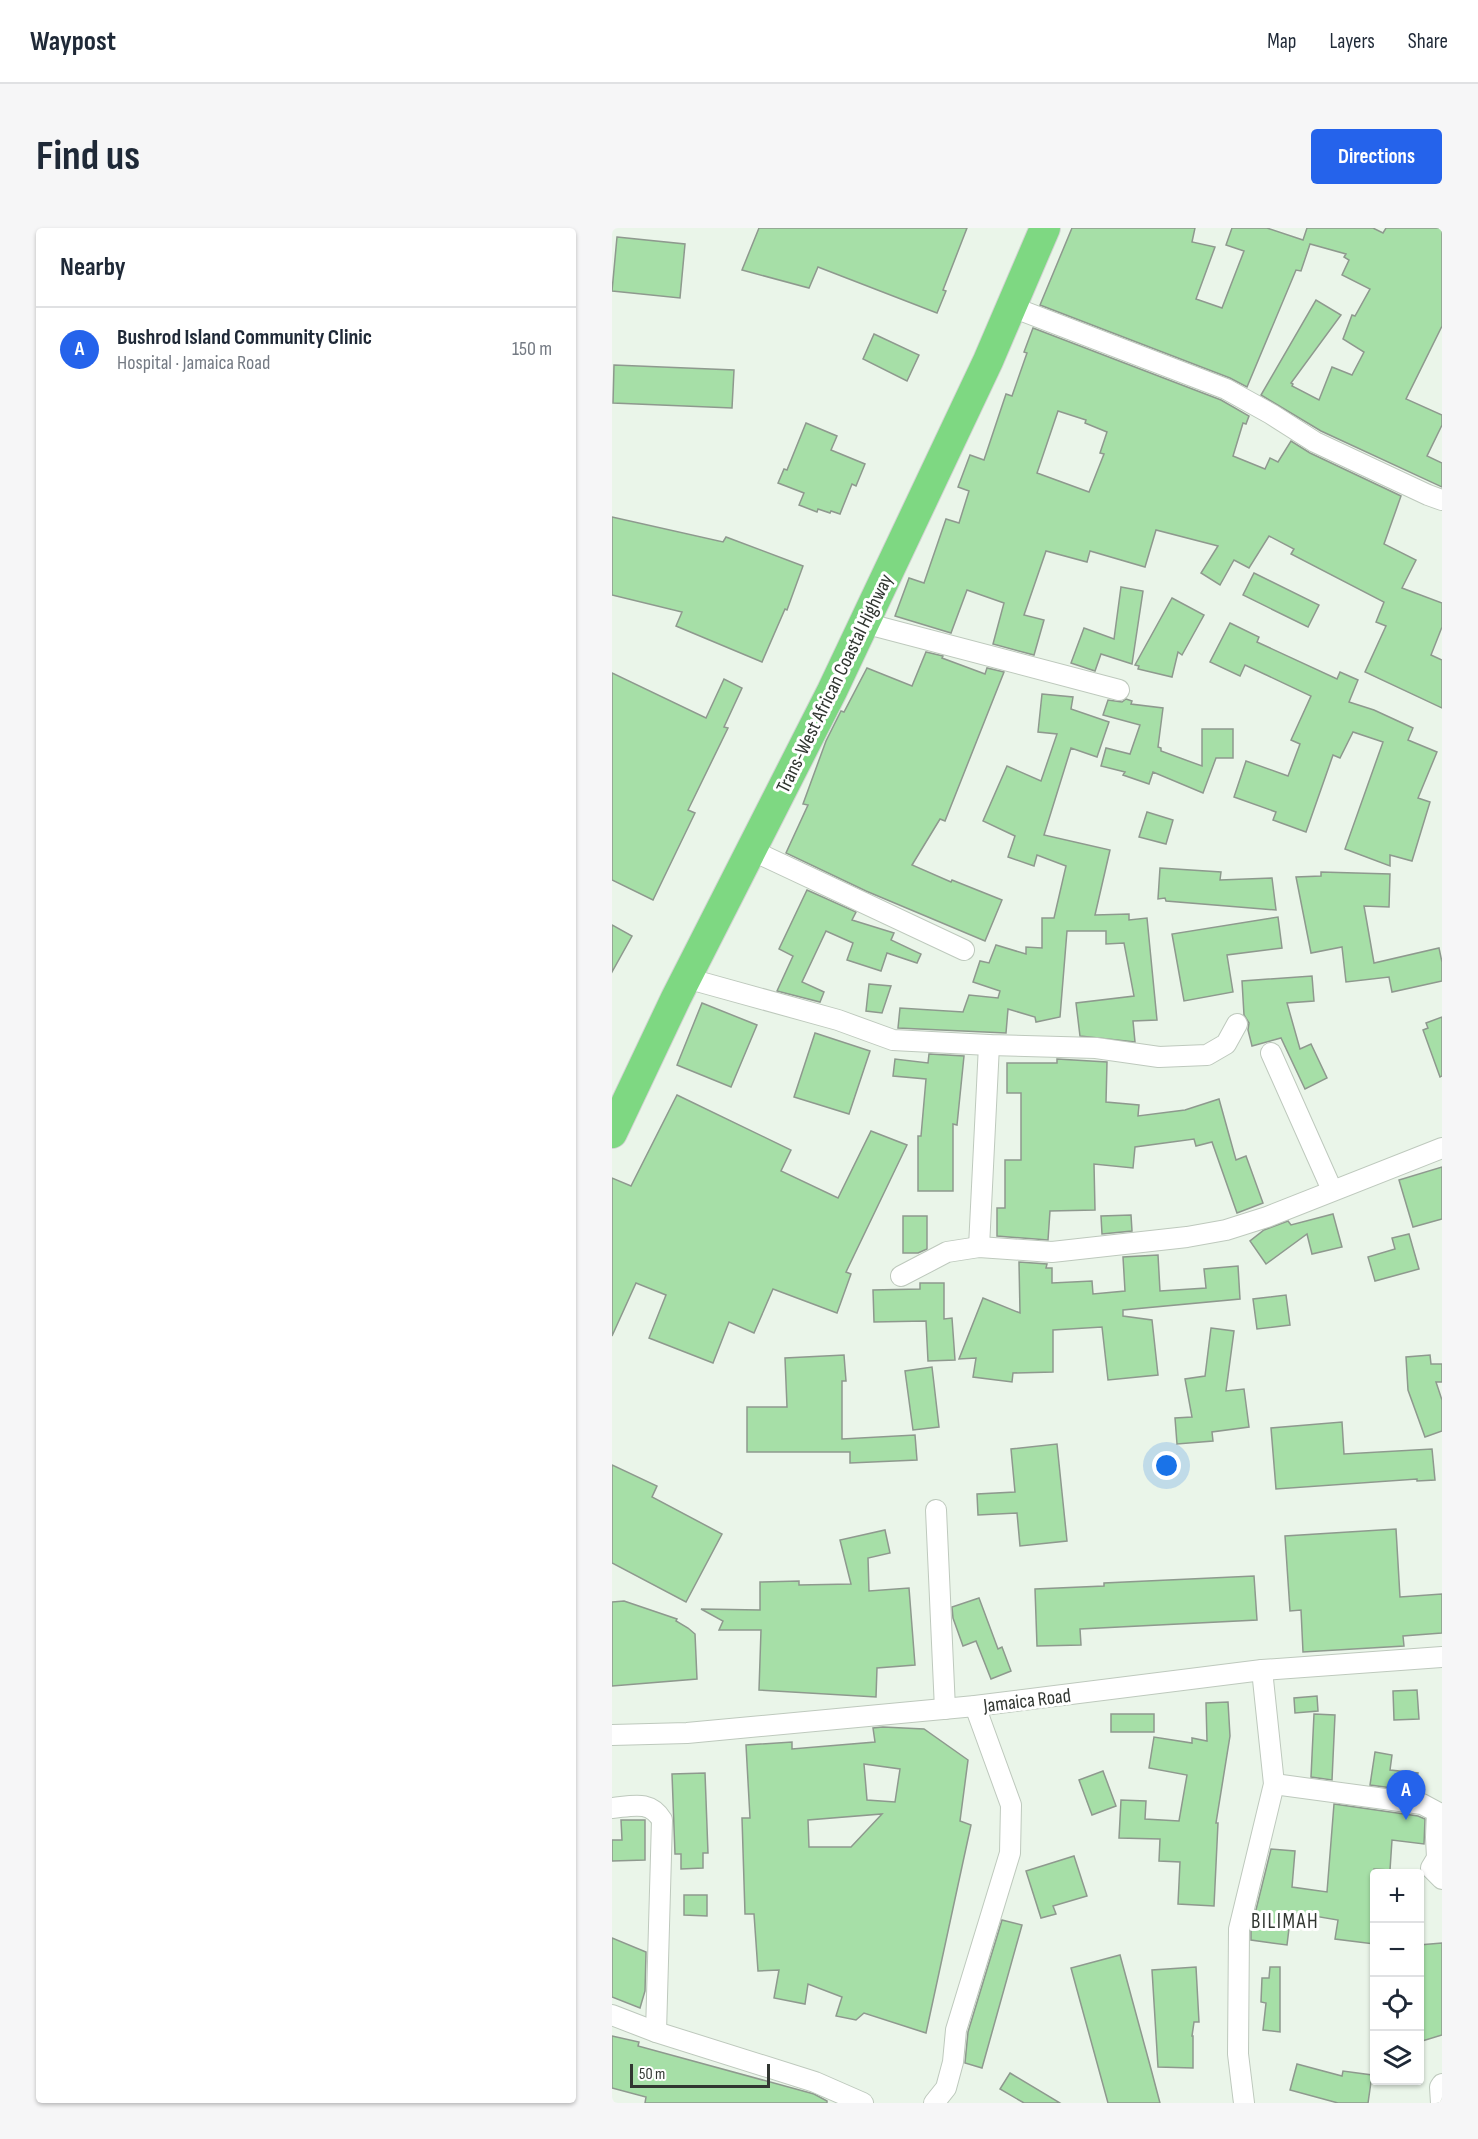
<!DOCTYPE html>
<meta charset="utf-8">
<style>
:root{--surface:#fff;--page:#f6f6f7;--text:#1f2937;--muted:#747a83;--line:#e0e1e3;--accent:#2563eb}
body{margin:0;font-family:"Sofia Sans Condensed",sans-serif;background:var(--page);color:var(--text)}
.controls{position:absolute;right:18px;bottom:18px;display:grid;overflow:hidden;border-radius:6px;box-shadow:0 2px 4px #0004}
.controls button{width:54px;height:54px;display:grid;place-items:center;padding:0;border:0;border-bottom:2px solid var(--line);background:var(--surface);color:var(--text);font:30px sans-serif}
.scale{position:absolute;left:18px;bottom:15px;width:140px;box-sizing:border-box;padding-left:6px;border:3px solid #313631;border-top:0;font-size:16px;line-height:21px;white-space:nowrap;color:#313631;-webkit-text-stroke:4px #fff;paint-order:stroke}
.you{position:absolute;left:555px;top:1238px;width:21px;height:21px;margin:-15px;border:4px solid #fff;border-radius:50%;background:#1a73e8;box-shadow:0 0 0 9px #1a73e833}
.badge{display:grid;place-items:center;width:39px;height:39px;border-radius:50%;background:var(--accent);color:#fff;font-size:20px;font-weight:700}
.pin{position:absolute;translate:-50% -50px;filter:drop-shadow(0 2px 3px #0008)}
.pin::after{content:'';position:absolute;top:32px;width:21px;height:18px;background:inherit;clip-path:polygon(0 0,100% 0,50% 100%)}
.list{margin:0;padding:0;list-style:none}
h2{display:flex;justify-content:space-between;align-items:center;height:78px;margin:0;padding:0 24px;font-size:26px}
h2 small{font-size:20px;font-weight:400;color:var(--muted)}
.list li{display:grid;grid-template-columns:39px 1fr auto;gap:18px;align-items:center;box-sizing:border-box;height:84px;padding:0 24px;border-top:2px solid var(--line)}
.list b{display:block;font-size:22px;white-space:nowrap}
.list p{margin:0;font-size:20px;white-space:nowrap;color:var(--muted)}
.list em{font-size:20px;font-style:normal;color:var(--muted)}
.icon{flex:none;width:33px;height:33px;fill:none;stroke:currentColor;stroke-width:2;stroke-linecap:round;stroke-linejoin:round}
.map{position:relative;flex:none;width:830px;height:1875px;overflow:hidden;border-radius:6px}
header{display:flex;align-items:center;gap:36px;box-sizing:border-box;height:84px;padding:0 30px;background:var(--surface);border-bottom:2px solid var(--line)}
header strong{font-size:28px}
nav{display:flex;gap:33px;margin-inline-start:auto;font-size:21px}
.intro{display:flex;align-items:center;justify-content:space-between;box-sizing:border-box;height:144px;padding:0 36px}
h1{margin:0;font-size:42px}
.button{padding:15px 27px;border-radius:6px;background:var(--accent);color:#fff;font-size:21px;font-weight:700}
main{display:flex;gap:36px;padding:0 36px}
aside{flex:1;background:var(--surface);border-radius:6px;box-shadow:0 2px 4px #0004}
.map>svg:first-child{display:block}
.building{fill:#a6dfa7;stroke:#8e998e;stroke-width:1.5;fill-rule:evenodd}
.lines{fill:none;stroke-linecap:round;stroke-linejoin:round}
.minor-casing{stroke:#bec9bd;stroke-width:22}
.highway-casing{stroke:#d2d3d2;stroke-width:32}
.minor{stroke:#fff;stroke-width:20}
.highway{stroke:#7ed882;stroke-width:30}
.labels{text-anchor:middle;stroke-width:6;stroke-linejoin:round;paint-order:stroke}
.street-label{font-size:20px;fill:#313631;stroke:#fff}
.neighbourhood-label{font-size:21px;letter-spacing:1.5px;fill:#313631;stroke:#fff}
</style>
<header>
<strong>Waypost</strong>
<nav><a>Map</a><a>Layers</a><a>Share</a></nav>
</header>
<div class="intro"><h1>Find us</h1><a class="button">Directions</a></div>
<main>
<aside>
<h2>Nearby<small></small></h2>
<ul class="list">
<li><span class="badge">A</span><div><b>Bushrod Island Community Clinic</b><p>Hospital · Jamaica Road</p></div><em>150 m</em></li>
</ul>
</aside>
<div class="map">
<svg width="830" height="1875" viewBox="0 0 830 1875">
<rect width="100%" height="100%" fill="#eaf5e9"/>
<!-- building -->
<g class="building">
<polygon points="147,0 355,0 331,62 334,63 325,85 206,39 197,60 130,42"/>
<polygon points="460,0 583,0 580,14 603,19 584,71 610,80 632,23 614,17 620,0 655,0 691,12 695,0 761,0 771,5 774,0 830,0 830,98 794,171 830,187 830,197 815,228 830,235 830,259 709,203 649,167 704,72 729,87 679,155 681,156 680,158 707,172 720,139 740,147 752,124 731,111 740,87 743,88 758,61 730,47 737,32 732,29 734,26 698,16 689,43 684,42 635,159 618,150 428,77"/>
<polygon points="5,9 73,16 68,70 0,63"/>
<path d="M421,100L609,172L637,188L634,196L631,195L621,228L653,241L658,230L666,234L679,213L698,225L789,268L772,316L804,332L790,360L830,375V399L819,427L830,432V480L753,444L774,398L764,394L772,374L679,326L682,321L657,308L637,340L622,332L608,357L589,345L606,318L544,302L533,339L478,323L475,334L434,323L412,387L432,392L422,427L381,416L392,375L355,362L339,405L283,388L297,350L312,355L334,291L347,295L357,263L346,259L358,227L372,232L394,166L400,168L415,125L412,124ZM446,183L474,192L473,195L495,204L488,225L492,226L477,264L425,245Z"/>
<polygon points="262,106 307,127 295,153 251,131"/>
<polygon points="2,137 122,142 120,180 1,175"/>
<polygon points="194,195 225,208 219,222 253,236 244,258 240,256 228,286 219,283 218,285 206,281 205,284 187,277 192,265 166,255 172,241 175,242"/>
<polygon points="0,289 111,314 114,309 191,338 175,382 173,381 150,434 64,398 70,384 0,367"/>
<polygon points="642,345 707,377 696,399 631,367"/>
<polygon points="509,359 531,363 520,436 489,426 483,443 459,435 472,400 502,411"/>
<polygon points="560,370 592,387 570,427 566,424 560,449 526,441 527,438 523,437"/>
<polygon points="618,395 647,409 645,414 725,451 728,444 746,452 737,474 762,482 801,500 796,512 825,524 806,570 818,574 800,633 778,627 778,638 733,621 771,514 741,504 728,530 721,527 694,604 661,592 664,584 622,569 634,533 676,548 688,516 679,512 699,468 633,437 628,448 598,434"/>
<polygon points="314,424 331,428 330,430 373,446 375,440 392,444 333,593 328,591 300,637 339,654 340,652 390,672 373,713 254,663 174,625 196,577 191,576 214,513 229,483 232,484 255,440 300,458"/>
<polygon points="0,445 94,490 112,451 130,460 112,499 116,500 76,582 83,585 41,672 0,652"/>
<polygon points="430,466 461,469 459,481 497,494 485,529 459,520 432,607 498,622 483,687 517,686 517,692 535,690 545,792 521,793 523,814 468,808 464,775 522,768 512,715 494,716 494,703 455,703 448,789 424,794 423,789 396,781 394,805 286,800 288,780 351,784 357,767 386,770 388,763 361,754 368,733 377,735 384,717 414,726 414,719 430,720 430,690 442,690 454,638 425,627 422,638 396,629 403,608 371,593 395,538 429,553 445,506 426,504"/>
<polygon points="514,471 520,473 519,476 551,480 546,519 549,520 549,523 590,538 590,501 621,501 621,530 604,530 591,565 541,544 537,556 511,547 513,544 489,538 494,520 518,526 528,497 491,487 496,472 510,474"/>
<polygon points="535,584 561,592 554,616 527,609"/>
<polygon points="548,640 609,644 608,652 660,650 664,682 554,673 553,670 546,671"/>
<polygon points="709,644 778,646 777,679 752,678 762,735 827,720 830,734 830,753 780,764 777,749 734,754 730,719 699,725 684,649 709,648"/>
<polygon points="195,662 244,684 240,692 282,705 279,712 309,726 305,735 275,725 269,743 235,732 241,715 214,703 190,754 212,764 208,774 165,763 181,728 167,721"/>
<polygon points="666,689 670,720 615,727 621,764 572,773 560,706"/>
<polygon points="0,697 20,708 0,744"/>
<polygon points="700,748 702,773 675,775 688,821 699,816 715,850 693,861 669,810 640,818 636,802 637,795 632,787 630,753"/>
<polygon points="257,756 279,758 270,785 254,783"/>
<polygon points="90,775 145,797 119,859 65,837"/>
<polygon points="830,789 830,848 828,849 811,802 816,800 814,795"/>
<polygon points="203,805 258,823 237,886 182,869"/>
<polygon points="317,826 352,828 345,897 341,896 341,963 306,963 306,908 309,908 314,851 281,848 283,831 316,835"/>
<polygon points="445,831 495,834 494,874 527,877 526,888 573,882 607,871 624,932 634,928 651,975 625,985 600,914 584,918 582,911 523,919 521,940 482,936 483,982 438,983 436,1012 385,1008 385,980 393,980 393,932 409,932 409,865 395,865 395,835 445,835"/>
<polygon points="65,867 179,922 169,943 226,970 259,903 295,917 234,1044 239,1046 225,1085 161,1061 142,1105 117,1094 101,1135 37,1110 54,1067 24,1055 0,1108 0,950 19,958"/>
<polygon points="830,939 830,991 801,999 787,952"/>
<polygon points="721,986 730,1019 700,1026 695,1006 654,1036 638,1013 652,1002 676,993 679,997"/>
<polygon points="519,987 520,1003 490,1006 489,988"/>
<polygon points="291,988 315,988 315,1021 306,1025 291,1025"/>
<polygon points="797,1006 807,1041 763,1053 756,1029 783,1021 780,1010"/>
<polygon points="546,1027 548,1063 594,1060 592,1041 626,1038 628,1071 511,1082 511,1088 540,1092 546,1147 496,1152 490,1099 441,1102 441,1144 401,1145 400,1154 361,1149 364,1130 347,1131 371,1070 408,1085 407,1034 435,1036 434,1040 440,1040 440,1055 480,1053 481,1066 513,1063 511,1029"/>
<polygon points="308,1055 332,1055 332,1091 340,1090 343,1132 316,1133 314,1093 262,1094 261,1062 308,1061"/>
<polygon points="674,1067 678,1097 645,1101 641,1071"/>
<polygon points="599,1100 622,1103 614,1163 632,1161 637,1199 600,1204 601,1213 565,1216 563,1190 580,1189 573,1151 593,1148"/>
<polygon points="232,1127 234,1153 230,1153 230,1211 303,1207 305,1232 238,1235 238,1224 135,1224 135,1179 175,1179 173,1130"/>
<polygon points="818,1127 819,1136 830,1136 830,1154 824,1154 830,1172 830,1203 813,1209 796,1162 794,1129"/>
<polygon points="320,1139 327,1199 301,1202 293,1143"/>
<polygon points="730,1194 732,1226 820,1221 823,1252 805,1253 805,1251 664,1261 659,1200"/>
<polygon points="445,1216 455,1313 408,1318 405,1285 366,1287 365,1266 403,1264 399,1221"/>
<polygon points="0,1237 45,1258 40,1269 110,1306 74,1374 0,1335"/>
<polygon points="784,1301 788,1369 830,1366 830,1405 791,1408 792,1418 691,1424 689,1382 678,1383 673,1308"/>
<polygon points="273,1302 278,1325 256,1330 257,1363 297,1360 303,1437 265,1440 264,1469 147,1462 149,1402 107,1402 111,1393 89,1381 148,1382 148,1354 187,1353 187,1357 239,1356 228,1312"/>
<polygon points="642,1348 645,1392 468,1401 469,1417 425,1418 423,1361 492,1358 492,1355"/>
<polygon points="367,1370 386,1421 390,1419 399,1443 379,1451 364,1413 351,1418 341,1390 340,1379"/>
<polygon points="12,1373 65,1391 64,1393 76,1400 83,1406 85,1451 0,1458 0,1374"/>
<polygon points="805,1462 807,1491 782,1492 781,1463"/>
<polygon points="705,1468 706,1483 683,1485 682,1470"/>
<polygon points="616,1474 618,1508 604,1595 606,1595 602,1678 566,1676 568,1634 547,1633 548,1611 507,1610 509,1572 534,1573 533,1591 567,1593 575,1547 537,1540 542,1509 580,1515 580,1510 595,1513 594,1475"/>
<rect x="499" y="1486" width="43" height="18"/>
<polygon points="702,1486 723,1487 720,1552 699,1549"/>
<path d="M271,1499L312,1501L356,1532L348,1593L359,1597L314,1805L252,1785L244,1792L224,1788L230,1769L196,1756L193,1776L162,1770L167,1742L146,1743L142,1686H133L130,1590H138L134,1517L180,1514V1521L263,1514L261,1500ZM252,1536L288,1541L283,1574L255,1572ZM270,1586L239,1619H197L196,1592Z"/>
<polygon points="763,1524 780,1527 778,1542 806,1545 803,1563 758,1557"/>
<polygon points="491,1543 504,1578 480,1587 467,1552"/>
<polygon points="93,1545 96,1625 91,1625 91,1640 69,1641 69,1626 63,1626 60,1546"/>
<polygon points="722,1576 806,1588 813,1591 812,1616 780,1612 778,1642 762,1641 762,1716 723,1711 726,1692 679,1684 675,1717 639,1712 639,1702 659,1621 683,1623 680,1659 715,1664"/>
<polygon points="9,1592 33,1592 33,1632 0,1633 0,1612 10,1612"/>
<polygon points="462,1628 475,1668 441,1678 444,1686 429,1690 414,1643"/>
<polygon points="72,1667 95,1667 95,1688 72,1687"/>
<polygon points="390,1692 410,1697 370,1840 353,1835 356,1804"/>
<polygon points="0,1710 34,1724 33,1763 28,1780 0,1769"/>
<polygon points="830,1715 830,1807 807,1814 807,1717"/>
<polygon points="508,1727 539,1841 548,1875 496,1875 459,1740"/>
<polygon points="584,1739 587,1794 582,1794 580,1808 581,1808 581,1840 546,1839 540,1742"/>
<polygon points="658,1739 668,1739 668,1804 651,1802 654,1775 649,1774 650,1750 657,1750"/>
<polygon points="0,1808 27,1814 26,1818 202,1866 215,1873 215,1875 33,1875 34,1869 0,1860"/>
<polygon points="685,1836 730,1848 731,1843 760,1847 756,1875 726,1875 678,1862"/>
<polygon points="398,1845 448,1875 412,1875 388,1861"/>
</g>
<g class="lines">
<defs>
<g id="minor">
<polyline points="400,79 614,161 659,186 703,214 816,267 830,272"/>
<polyline points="252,395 507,462"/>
<polyline points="139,622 352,722"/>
<polyline points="74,750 226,792 281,812 377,817 484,820 547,829 595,827 614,816 625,796"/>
<polyline points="659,825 720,962"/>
<polyline points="367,1019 377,817"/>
<polyline points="289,1048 335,1024 367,1019 440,1024 575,1009 614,1002 655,989 830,920"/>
<polyline points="324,1282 333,1481"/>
<polyline points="0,1507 75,1505 363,1478 650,1442 830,1429"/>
<polyline points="662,1556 810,1576 825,1584 824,1609 825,1630 819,1640 830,1651"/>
<path d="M0,1580C21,1578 38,1572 50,1592L44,1804"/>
<polyline points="0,1787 44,1804 203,1854 251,1875"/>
<polyline points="322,1875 334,1860 341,1834 344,1802 398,1625 399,1577 363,1478"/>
<polyline points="632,1875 626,1826 627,1701 662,1556 650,1442"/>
<polyline points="829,1875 828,1859 830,1856"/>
</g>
<polyline id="highway" points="0,905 64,770 220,463 376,133 433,0"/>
</defs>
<!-- minor casing -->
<use href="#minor" class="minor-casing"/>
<!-- highway casing -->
<use href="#highway" class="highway-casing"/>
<!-- minor -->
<use href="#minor" class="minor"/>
<!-- highway -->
<use href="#highway" class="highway"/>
</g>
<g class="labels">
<!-- street labels -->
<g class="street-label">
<text transform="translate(222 455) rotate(-64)" y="7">Trans-West African Coastal Highway</text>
<text transform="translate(415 1472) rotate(-7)" y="7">Jamaica Road</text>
</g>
<!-- neighbourhood labels -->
<g class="neighbourhood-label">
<text x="673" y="1700">BILIMAH</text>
</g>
</g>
</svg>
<div class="controls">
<button>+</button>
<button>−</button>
<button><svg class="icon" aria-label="locate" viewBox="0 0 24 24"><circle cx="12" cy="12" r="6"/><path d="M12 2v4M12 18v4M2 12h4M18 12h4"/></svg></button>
<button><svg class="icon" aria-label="layers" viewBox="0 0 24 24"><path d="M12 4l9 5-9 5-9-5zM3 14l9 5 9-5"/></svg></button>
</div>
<div class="scale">50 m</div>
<div class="you"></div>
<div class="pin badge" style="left:794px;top:1592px">A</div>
</div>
</main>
